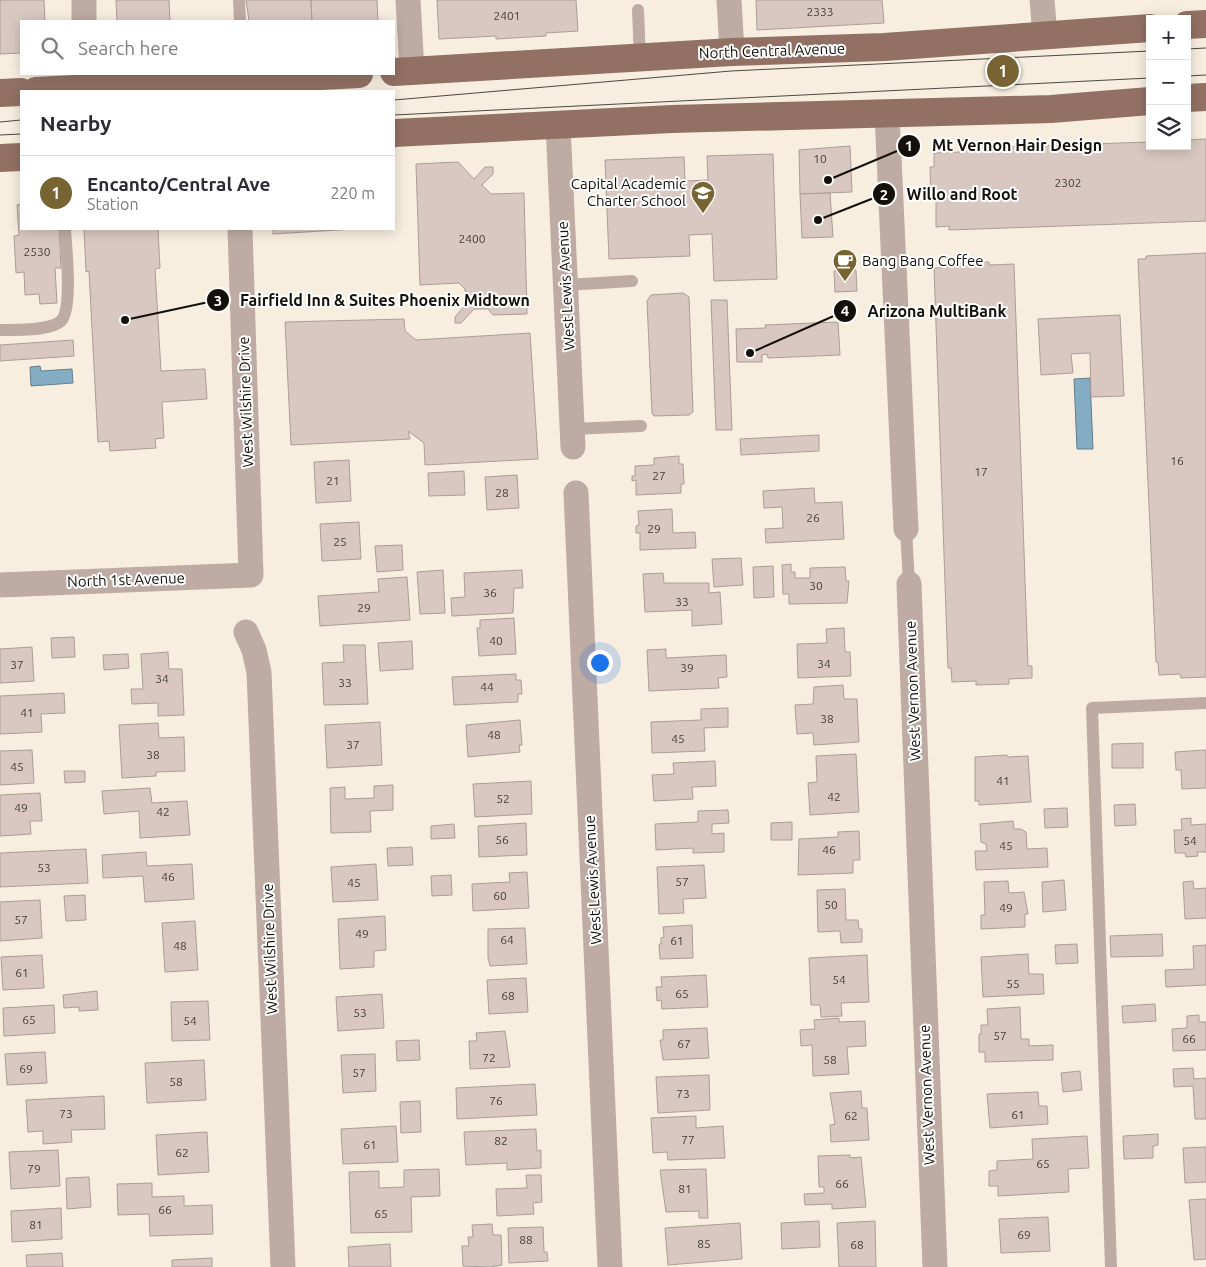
<!DOCTYPE html>
<meta charset="utf-8">
<style>
:root{--surface:#fff;--page:#f2f2f3;--text:#2b2b33;--muted:#7c7c81;--line:#e1e1e2;--accent:#786433}
body{margin:0;font-family:Ubuntu,sans-serif;background:var(--page);color:var(--text)}
.controls{position:absolute;right:15px;top:15px;display:grid;overflow:hidden;border-radius:0px;box-shadow:0 2px 12px #0003}
.controls button{width:45px;height:45px;display:grid;place-items:center;padding:0;border:0;border-bottom:1px solid var(--line);background:var(--surface);color:var(--text);font:25px sans-serif}
.you{position:absolute;left:599px;top:662px;width:18px;height:18px;margin:-12px;border:4px solid #fff;border-radius:50%;background:#1a73e8;box-shadow:0 0 0 8px #1a73e833}
.badge{display:grid;place-items:center;width:32px;height:32px;border-radius:50%;background:var(--accent);color:#fff;font-size:16px;font-weight:700}
.pin{position:absolute;translate:-50% -50%;border:2px solid #fff;box-shadow:0 1px 5px #0006}
.list{margin:0;padding:0;list-style:none}
h2{display:flex;justify-content:space-between;align-items:center;height:65px;margin:0;padding:0 20px;font-size:21px}
h2 small{font-size:16px;font-weight:400;color:var(--muted)}
.list li{display:grid;grid-template-columns:32px 1fr auto;gap:15px;align-items:center;box-sizing:border-box;height:75px;padding:0 20px;border-top:1px solid var(--line)}
.list b{display:block;font-size:19px;white-space:nowrap}
.list p{margin:0;font-size:16px;white-space:nowrap;color:var(--muted)}
.list em{font-size:16px;font-style:normal;color:var(--muted)}
.icon{flex:none;width:28px;height:28px;fill:none;stroke:currentColor;stroke-width:2;stroke-linecap:round;stroke-linejoin:round}
.map{position:relative;flex:none;width:1206px;height:1267px;overflow:hidden}
.search{position:absolute;background:var(--surface);box-shadow:0 2px 12px #0003;left:20px;top:20px;width:375px;height:55px;display:flex;align-items:center;gap:12px;box-sizing:border-box;padding:0 18px;border-radius:0px;color:var(--muted);font-size:19px}
.panel{position:absolute;background:var(--surface);box-shadow:0 2px 12px #0003;left:20px;top:90px;width:375px;height:140px;border-radius:0px}
.map>svg:first-child{display:block}
.water{fill:#84adc3;stroke:#627e8c}
.building{fill:#d9c8c2;stroke:#ac9c96}
.lines{fill:none;stroke-linecap:round;stroke-linejoin:round}
.service{stroke:#beaba3;stroke-width:12}
.minor{stroke:#beaba3;stroke-width:25}
.primary{stroke:#927164;stroke-width:28}
.tram{stroke:#4d4841;stroke-width:1}
.labels{text-anchor:middle;stroke-width:4;stroke-linejoin:round;paint-order:stroke}
.number-label{font-size:12px;fill:#443e39}
.street-label{font-size:15px;fill:#13100b;stroke:#fff}
.poi-label{font-size:15px;fill:#13100b;stroke:#fff;text-anchor:end}
.leader{fill:none;stroke:#13100b;stroke-width:2}
.callout-dot{fill:#13100b;stroke:#fff;stroke-width:2}
.mark-label{font-size:15px;text-anchor:middle;font-weight:bold;fill:#fff}
.callout-label{font-size:16px;text-anchor:middle;font-weight:bold;fill:#13100b;stroke:#fff;stroke-width:4;stroke-linejoin:round;paint-order:stroke}
</style>
<div class="map">
<svg width="1206" height="1267" viewBox="0 0 1206 1267">
<rect width="100%" height="100%" fill="#f7eee0"/>
<!-- water -->
<g class="water">
<polygon points="40,366 41,371 72,369 73,383 31,386 30,367"/>
<polygon points="1090,378 1093,449 1077,449 1074,379"/>
</g>
<!-- building -->
<g class="building">
<polygon points="0,0 44,0 45,21 21,21 21,53 0,54"/>
<polygon points="116,0 169,0 170,21 117,21"/>
<polygon points="246,0 311,0 312,21 249,21"/>
<polygon points="311,0 377,0 378,21 312,21"/>
<polygon points="437,0 576,0 578,31 546,33 546,36 496,39 496,36 439,39"/>
<polygon points="756,0 882,0 884,23 757,30"/>
<polygon points="1206,139 1206,221 949,230 949,226 936,227 936,200 931,200 930,167 934,167 934,153 960,152 959,149 1065,145 1065,149 1089,148 1089,144 1150,142 1150,146 1187,146 1187,140"/>
<polygon points="850,146 852,192 800,194 799,150"/>
<polygon points="773,154 777,279 714,281 712,234 689,235 690,256 609,259 605,160 684,157 685,181 708,180 707,156"/>
<polygon points="458,162 474,179 485,167 493,167 493,174 482,185 491,194 524,193 527,314 493,315 488,309 474,309 461,323 455,323 455,317 466,304 465,289 459,283 420,285 416,164"/>
<polygon points="830,193 833,237 802,238 800,194"/>
<polygon points="21,204 21,229 59,229 61,268 55,268 57,303 40,304 39,294 25,295 24,272 16,273 14,236 19,235 17,205"/>
<polygon points="84,229 158,229 160,268 155,269 161,371 205,369 207,399 162,402 164,438 155,439 156,448 110,451 109,441 98,442 89,271 86,272"/>
<polygon points="273,229 354,229 273,234"/>
<polygon points="1206,253 1206,677 1181,678 1180,674 1159,675 1158,662 1156,662 1138,259 1146,259 1146,256"/>
<polygon points="989,262 989,265 1014,264 1028,666 1032,666 1032,678 1009,679 1009,684 976,685 976,681 952,682 951,668 948,668 934,268 960,267 959,263"/>
<polygon points="856,270 857,291 835,292 834,271"/>
<polygon points="683,293 689,297 693,412 689,415 654,416 652,413 647,301 651,295"/>
<polygon points="711,300 727,300 732,430 716,430"/>
<polygon points="1120,315 1124,396 1091,397 1090,353 1071,354 1073,373 1041,375 1038,319"/>
<polygon points="404,319 405,331 416,340 530,333 538,459 425,465 424,443 408,431 410,439 291,445 285,322"/>
<polygon points="838,322 840,355 768,358 767,354 762,355 762,362 737,362 736,329 766,328 765,325"/>
<polygon points="73,340 74,356 0,361 0,345"/>
<polygon points="819,435 819,451 741,455 740,439"/>
<polygon points="679,456 679,464 683,464 684,484 681,484 681,493 636,495 636,480 632,481 632,476 635,476 635,466 654,465 654,458"/>
<polygon points="349,460 351,501 316,503 314,462"/>
<polygon points="464,471 465,495 429,496 428,473"/>
<polygon points="517,475 519,508 487,510 485,477"/>
<polygon points="814,488 815,503 842,502 844,539 766,543 765,529 783,528 782,507 764,508 763,491"/>
<polygon points="672,509 673,533 695,532 696,548 640,550 640,533 636,533 636,526 639,525 638,511"/>
<polygon points="359,522 361,559 322,561 320,524"/>
<polygon points="402,545 403,570 377,572 375,546"/>
<polygon points="741,558 743,585 714,587 712,559"/>
<polygon points="791,564 791,572 795,572 795,578 810,578 810,568 845,567 846,581 849,581 847,603 789,604 789,594 783,594 782,565"/>
<polygon points="773,566 774,597 754,598 753,567"/>
<polygon points="443,570 445,613 420,614 417,572"/>
<polygon points="522,570 523,588 514,588 513,613 452,616 451,598 465,597 464,573"/>
<polygon points="663,573 664,583 709,583 709,593 720,592 722,624 692,626 692,610 645,612 643,574"/>
<polygon points="407,577 410,620 320,626 318,596 379,592 378,579"/>
<polygon points="514,618 516,654 479,656 477,628 480,628 480,620"/>
<polygon points="844,628 845,652 850,652 851,676 798,678 797,644 827,643 826,629"/>
<polygon points="74,637 75,657 52,658 51,638"/>
<polygon points="412,641 413,669 380,671 378,643"/>
<polygon points="343,645 365,645 368,704 324,705 322,663 344,662"/>
<polygon points="32,647 34,681 0,683 0,649"/>
<polygon points="666,649 666,658 726,655 727,677 718,678 719,688 649,691 647,650"/>
<polygon points="168,652 169,669 182,669 184,715 158,716 158,703 132,704 131,689 143,689 141,654"/>
<polygon points="128,654 129,668 104,670 103,655"/>
<polygon points="516,674 516,680 521,680 522,694 518,694 518,702 454,705 452,677"/>
<polygon points="843,685 844,699 857,699 859,742 814,745 813,733 797,734 795,705 813,704 814,687"/>
<polygon points="64,693 65,713 41,714 42,732 0,734 0,696"/>
<polygon points="728,708 728,727 704,728 705,751 652,753 651,722 701,720 701,709"/>
<polygon points="520,720 522,745 519,745 520,752 468,757 466,725"/>
<polygon points="380,722 382,765 327,768 325,725"/>
<polygon points="158,723 159,738 184,737 185,771 156,772 156,776 122,778 119,725"/>
<polygon points="1143,743 1143,768 1112,768 1112,744"/>
<polygon points="32,750 34,783 0,785 0,751"/>
<polygon points="1206,750 1206,788 1182,789 1181,770 1176,770 1175,752"/>
<polygon points="856,754 859,812 810,815 808,783 817,782 816,756"/>
<polygon points="1007,755 1008,757 1028,756 1031,802 979,805 979,801 975,801 975,757"/>
<polygon points="715,761 716,786 692,787 693,799 654,801 652,775 674,774 673,763"/>
<polygon points="64,771 85,771 85,782 65,783"/>
<polygon points="531,781 532,814 475,817 473,784"/>
<polygon points="393,785 393,810 370,811 371,832 331,833 330,788 345,787 345,799 374,798 374,786"/>
<polygon points="150,788 152,803 187,801 190,835 140,838 139,811 104,814 102,791"/>
<polygon points="40,793 42,821 30,821 31,834 0,836 0,795"/>
<polygon points="1135,804 1136,825 1115,826 1114,805"/>
<polygon points="1067,808 1068,827 1045,828 1044,809"/>
<polygon points="728,810 729,823 712,824 712,834 724,833 724,852 693,853 693,848 656,850 655,824 698,822 698,811"/>
<polygon points="1191,818 1191,825 1206,824 1206,852 1197,852 1198,856 1186,857 1185,853 1175,853 1174,830 1182,830 1181,819"/>
<polygon points="1013,821 1014,829 1021,829 1026,832 1027,849 1047,848 1048,867 976,870 975,851 987,851 986,844 981,842 980,824"/>
<polygon points="792,822 792,840 771,840 771,823"/>
<polygon points="526,823 527,855 479,857 478,826"/>
<polygon points="454,824 455,838 431,839 431,826"/>
<polygon points="859,831 860,860 853,860 853,873 798,875 799,839 838,837 838,832"/>
<polygon points="412,847 413,865 388,866 387,848"/>
<polygon points="86,849 88,883 0,887 0,853"/>
<polygon points="146,852 147,866 192,864 194,899 145,902 143,876 103,878 102,855"/>
<polygon points="376,864 378,900 333,902 331,867"/>
<polygon points="704,865 706,898 683,899 684,913 659,914 657,867"/>
<polygon points="527,872 529,908 473,911 472,884 510,882 509,873"/>
<polygon points="451,875 452,895 432,896 431,876"/>
<polygon points="1064,880 1066,910 1043,912 1042,882"/>
<polygon points="1008,881 1009,893 1024,892 1028,914 1025,914 1025,927 981,929 981,915 985,915 984,882"/>
<polygon points="1193,881 1194,889 1206,888 1206,918 1185,919 1183,882"/>
<polygon points="845,889 846,920 858,920 859,929 862,929 862,942 841,943 840,931 818,932 817,890"/>
<polygon points="85,895 86,920 66,921 64,896"/>
<polygon points="40,900 42,938 0,941 0,902"/>
<polygon points="385,916 386,950 374,951 374,967 340,969 338,919"/>
<polygon points="195,921 198,970 165,972 162,923"/>
<polygon points="692,925 693,958 660,959 659,944 661,944 661,938 664,937 663,927"/>
<polygon points="525,928 527,964 490,966 488,958 488,929"/>
<polygon points="1162,934 1163,956 1111,957 1110,936"/>
<polygon points="1077,944 1078,963 1056,964 1055,945"/>
<polygon points="1206,945 1206,985 1166,987 1165,970 1194,969 1193,946"/>
<polygon points="1028,954 1029,974 1043,974 1044,994 983,997 981,957"/>
<polygon points="42,955 44,988 3,990 1,957"/>
<polygon points="867,955 869,1002 841,1003 842,1016 821,1017 820,1005 811,1005 809,958"/>
<polygon points="706,975 708,1007 662,1009 661,1000 657,1001 656,987 662,987 661,977"/>
<polygon points="526,978 528,1012 489,1014 487,980"/>
<polygon points="97,991 98,1010 79,1011 79,1007 64,1008 63,995"/>
<polygon points="382,994 384,1028 338,1031 336,997"/>
<polygon points="208,1001 210,1040 172,1041 171,1002"/>
<polygon points="1155,1004 1156,1021 1123,1023 1122,1006"/>
<polygon points="54,1005 55,1033 4,1036 3,1008"/>
<polygon points="1020,1007 1021,1039 1029,1039 1029,1046 1053,1045 1053,1060 985,1062 985,1052 979,1052 979,1034 981,1034 981,1025 988,1025 987,1009"/>
<polygon points="1199,1015 1199,1022 1206,1022 1206,1050 1173,1051 1172,1029 1187,1028 1187,1016"/>
<polygon points="839,1018 839,1022 865,1021 866,1046 847,1047 849,1074 813,1076 812,1045 801,1046 800,1030 815,1029 814,1020"/>
<polygon points="707,1028 709,1058 663,1060 660,1040 663,1040 663,1030"/>
<polygon points="505,1031 510,1067 470,1069 469,1041 477,1041 476,1033"/>
<polygon points="419,1040 420,1060 397,1061 396,1041"/>
<polygon points="45,1052 47,1083 7,1085 5,1054"/>
<polygon points="375,1054 376,1091 343,1093 341,1055"/>
<polygon points="204,1060 206,1100 147,1103 145,1063"/>
<polygon points="1193,1068 1194,1079 1206,1078 1206,1119 1195,1119 1193,1086 1174,1087 1173,1069"/>
<polygon points="1080,1071 1082,1090 1063,1092 1061,1073"/>
<polygon points="709,1075 710,1110 658,1113 656,1077"/>
<polygon points="535,1084 537,1115 457,1119 456,1088"/>
<polygon points="861,1091 862,1108 867,1108 869,1140 831,1142 830,1125 835,1124 830,1093"/>
<polygon points="1038,1092 1039,1106 1047,1106 1048,1124 990,1128 987,1094"/>
<polygon points="104,1096 105,1129 71,1130 72,1142 43,1144 43,1131 28,1132 26,1100"/>
<polygon points="420,1101 421,1132 401,1133 400,1102"/>
<polygon points="696,1116 696,1128 723,1126 725,1158 668,1160 667,1152 653,1153 651,1118"/>
<polygon points="396,1126 398,1162 343,1164 341,1129"/>
<polygon points="536,1129 537,1151 541,1150 541,1168 507,1170 507,1163 466,1165 464,1132"/>
<polygon points="207,1132 209,1172 158,1175 156,1135"/>
<polygon points="1158,1134 1158,1145 1153,1146 1153,1158 1124,1159 1123,1136"/>
<polygon points="1087,1136 1089,1168 1068,1169 1069,1192 998,1196 998,1186 989,1186 989,1171 997,1170 997,1161 1033,1159 1032,1139"/>
<polygon points="1206,1147 1206,1182 1185,1183 1183,1148"/>
<polygon points="58,1150 60,1186 11,1189 9,1152"/>
<polygon points="850,1155 850,1158 861,1157 866,1207 832,1209 832,1204 805,1205 804,1194 824,1193 824,1187 819,1187 818,1156"/>
<polygon points="439,1169 440,1196 411,1197 412,1232 351,1233 349,1172 379,1171 379,1188 404,1187 404,1170"/>
<polygon points="706,1169 708,1218 699,1218 699,1211 666,1212 660,1170"/>
<polygon points="526,1175 541,1175 542,1202 533,1203 534,1214 497,1216 496,1189 527,1188"/>
<polygon points="89,1177 91,1207 67,1209 66,1178"/>
<polygon points="152,1183 152,1197 184,1196 184,1206 212,1205 213,1234 150,1236 149,1214 118,1215 117,1184"/>
<polygon points="1206,1199 1206,1259 1194,1260 1189,1200"/>
<polygon points="61,1208 62,1239 12,1242 11,1211"/>
<polygon points="1048,1217 1050,1251 1001,1253 999,1219"/>
<polygon points="819,1221 820,1247 782,1249 781,1223"/>
<polygon points="875,1221 876,1267 839,1267 837,1223"/>
<polygon points="740,1223 742,1259 668,1265 665,1228"/>
<polygon points="492,1224 493,1235 501,1235 502,1265 489,1267 463,1266 462,1246 469,1246 468,1237 473,1237 472,1225"/>
<polygon points="543,1227 544,1252 547,1252 548,1261 509,1263 508,1228"/>
<polygon points="390,1244 391,1267 349,1267 348,1247"/>
<polygon points="62,1253 63,1267 27,1267 26,1255"/>
<polygon points="212,1258 212,1267 172,1267 172,1260"/>
</g>
<g class="lines">
<!-- service -->
<g class="service">
<polyline points="239,0 240,21"/>
<polyline points="638,10 640,58"/>
<polyline points="566,285 632,281"/>
<path d="M0,330C15,330 50,331 61,321C73,309 66,247 65,229"/>
<polyline points="572,429 641,426"/>
<polyline points="906,529 909,584"/>
<polyline points="1111,1267 1092,708 1206,703"/>
</g>
<!-- minor -->
<g class="minor">
<polyline points="84,0 84,21"/>
<polyline points="408,0 412,71"/>
<polyline points="729,0 732,52"/>
<polyline points="1042,0 1045,35"/>
<polyline points="887,114 906,529"/>
<polyline points="558,125 573,447"/>
<polyline points="576,493 610,1267"/>
<polyline points="909,584 935,1267"/>
<polyline points="0,585 251,575 240,229"/>
<polyline points="246,632 254,650 259,672 283,1267"/>
</g>
<!-- primary -->
<g class="primary">
<polyline points="1187,25 1206,24"/>
<polyline points="394,72 732,52 884,47 1150,28"/>
<polyline points="36,91 359,74"/>
<polyline points="0,93 21,92"/>
<polyline points="1187,98 1206,97"/>
<polyline points="394,133 672,119 1051,109 1150,101"/>
<polyline points="0,158 21,157"/>
</g>
<!-- tram -->
<g class="tram">
<polyline points="1187,49 1206,48"/>
<polyline points="1187,76 1206,75"/>
<polyline points="394,100 731,71 1150,51"/>
<polyline points="394,115 1150,78"/>
<polyline points="0,122 21,120"/>
<polyline points="0,135 21,134"/>
</g>
</g>
<!-- icons -->
<defs>
<symbol id="school-pin" viewBox="-11 -11 22 30"><path d="M0 17L-7.5 6A9.5 9.5 0 1 1 7.5 6Z" fill="#786433" stroke="#fff"/><path d="M0-5L7-2L0 1L-7-2ZM-4 1L0 2.5L4 1V4Q0 6-4 4Z" fill="#fff"/></symbol>
<symbol id="cafe-pin" viewBox="-11 -11 22 30"><path d="M0 17L-7.5 6A9.5 9.5 0 1 1 7.5 6Z" fill="#786433" stroke="#fff"/><path d="M-5.5-4.5H6V0H3Q3 3.5 0 3.5H-2.5Q-5.5 3.5-5.5 0ZM3-3.2v2h1.7v-2ZM-6 4.5H4V6H-6Z" fill="#fff"/></symbol>
</defs>
<g fill-rule="evenodd">
<use href="#school-pin" x="689" y="179" width="28" height="38"/>
<use href="#cafe-pin" x="831" y="247" width="28" height="38"/>
</g>
<g class="labels">
<!-- number labels -->
<g class="number-label">
<text x="820" y="16">2333</text>
<text x="507" y="20">2401</text>
<text x="820" y="163">10</text>
<text x="1068" y="187">2302</text>
<text x="472" y="243">2400</text>
<text x="37" y="256">2530</text>
<text x="1177" y="465">16</text>
<text x="981" y="476">17</text>
<text x="659" y="480">27</text>
<text x="333" y="485">21</text>
<text x="502" y="497">28</text>
<text x="813" y="522">26</text>
<text x="654" y="533">29</text>
<text x="340" y="546">25</text>
<text x="816" y="590">30</text>
<text x="490" y="597">36</text>
<text x="682" y="606">33</text>
<text x="364" y="612">29</text>
<text x="496" y="645">40</text>
<text x="824" y="668">34</text>
<text x="17" y="669">37</text>
<text x="687" y="672">39</text>
<text x="162" y="683">34</text>
<text x="345" y="687">33</text>
<text x="487" y="691">44</text>
<text x="27" y="717">41</text>
<text x="827" y="723">38</text>
<text x="494" y="739">48</text>
<text x="678" y="743">45</text>
<text x="353" y="749">37</text>
<text x="153" y="759">38</text>
<text x="17" y="771">45</text>
<text x="1003" y="785">41</text>
<text x="834" y="801">42</text>
<text x="503" y="803">52</text>
<text x="21" y="812">49</text>
<text x="163" y="816">42</text>
<text x="502" y="844">56</text>
<text x="1190" y="845">54</text>
<text x="1006" y="850">45</text>
<text x="829" y="854">46</text>
<text x="44" y="872">53</text>
<text x="168" y="881">46</text>
<text x="682" y="886">57</text>
<text x="354" y="887">45</text>
<text x="500" y="900">60</text>
<text x="831" y="909">50</text>
<text x="1006" y="912">49</text>
<text x="21" y="924">57</text>
<text x="362" y="938">49</text>
<text x="507" y="944">64</text>
<text x="677" y="945">61</text>
<text x="180" y="950">48</text>
<text x="22" y="977">61</text>
<text x="839" y="984">54</text>
<text x="1013" y="988">55</text>
<text x="682" y="998">65</text>
<text x="508" y="1000">68</text>
<text x="360" y="1017">53</text>
<text x="29" y="1024">65</text>
<text x="190" y="1025">54</text>
<text x="1000" y="1040">57</text>
<text x="1189" y="1043">66</text>
<text x="684" y="1048">67</text>
<text x="489" y="1062">72</text>
<text x="830" y="1064">58</text>
<text x="26" y="1073">69</text>
<text x="359" y="1077">57</text>
<text x="176" y="1086">58</text>
<text x="683" y="1098">73</text>
<text x="496" y="1105">76</text>
<text x="66" y="1118">73</text>
<text x="1018" y="1119">61</text>
<text x="851" y="1120">62</text>
<text x="688" y="1144">77</text>
<text x="501" y="1145">82</text>
<text x="370" y="1149">61</text>
<text x="182" y="1157">62</text>
<text x="1043" y="1168">65</text>
<text x="34" y="1173">79</text>
<text x="842" y="1188">66</text>
<text x="685" y="1193">81</text>
<text x="165" y="1214">66</text>
<text x="381" y="1218">65</text>
<text x="36" y="1229">81</text>
<text x="1024" y="1239">69</text>
<text x="526" y="1244">88</text>
<text x="704" y="1248">85</text>
<text x="857" y="1249">68</text>
</g>
<!-- street labels -->
<g class="street-label">
<text transform="translate(772 51) rotate(-2)" y="5">North Central Avenue</text>
<text transform="translate(566 286) rotate(-93)" y="5">West Lewis Avenue</text>
<text transform="translate(246 402) rotate(-92)" y="5">West Wilshire Drive</text>
<text transform="translate(126 580) rotate(-2)" y="5">North 1st Avenue</text>
<text transform="translate(913 691) rotate(-92)" y="5">West Vernon Avenue</text>
<text transform="translate(593 880) rotate(-93)" y="5">West Lewis Avenue</text>
<text transform="translate(270 949) rotate(-92)" y="5">West Wilshire Drive</text>
<text transform="translate(927 1095) rotate(-92)" y="5">West Vernon Avenue</text>
</g>
<!-- poi labels -->
<g class="poi-label">
<text x="686" y="189">Capital Academic<tspan x="686" dy="17">Charter School</tspan></text>
<text x="862" y="266" text-anchor="start">Bang Bang Coffee</text>
</g>
</g>
<!-- callouts -->
<path class="leader" d="M828 180L909 146M818 220L884 194M125 320L218 300M750 353L845 311"/>
<g class="callout-dot">
<circle cx="828" cy="180" r="5"/>
<circle cx="818" cy="220" r="5"/>
<circle cx="125" cy="320" r="5"/>
<circle cx="750" cy="353" r="5"/>
<circle cx="909" cy="146" r="12"/>
<circle cx="884" cy="194" r="12"/>
<circle cx="218" cy="300" r="12"/>
<circle cx="845" cy="311" r="12"/>
</g>
<g class="mark-label">
<text x="909" y="151">1</text>
<text x="884" y="200">2</text>
<text x="218" y="306">3</text>
<text x="845" y="316">4</text>
</g>
<g class="callout-label">
<text x="1017" y="151">Mt Vernon Hair Design</text>
<text x="962" y="200">Willo and Root</text>
<text x="385" y="306">Fairfield Inn &amp; Suites Phoenix Midtown</text>
<text x="937" y="317">Arizona MultiBank</text>
</g>
</svg>
<div class="controls">
<button>+</button>
<button>−</button>
<button><svg class="icon" aria-label="layers" viewBox="0 0 24 24"><path d="M12 4l9 5-9 5-9-5zM3 14l9 5 9-5"/></svg></button>
</div>
<div class="you"></div>
<div class="pin badge" style="left:1003px;top:71px">1</div>
<div class="search"><svg class="icon" aria-label="search" viewBox="0 0 24 24"><circle cx="10" cy="10" r="6"/><path d="M15 15l6 6"/></svg>Search here</div>
<section class="panel">
<h2>Nearby<small></small></h2>
<ul class="list">
<li><span class="badge">1</span><div><b>Encanto/Central Ave</b><p>Station</p></div><em>220 m</em></li>
</ul>
</section>
</div>
